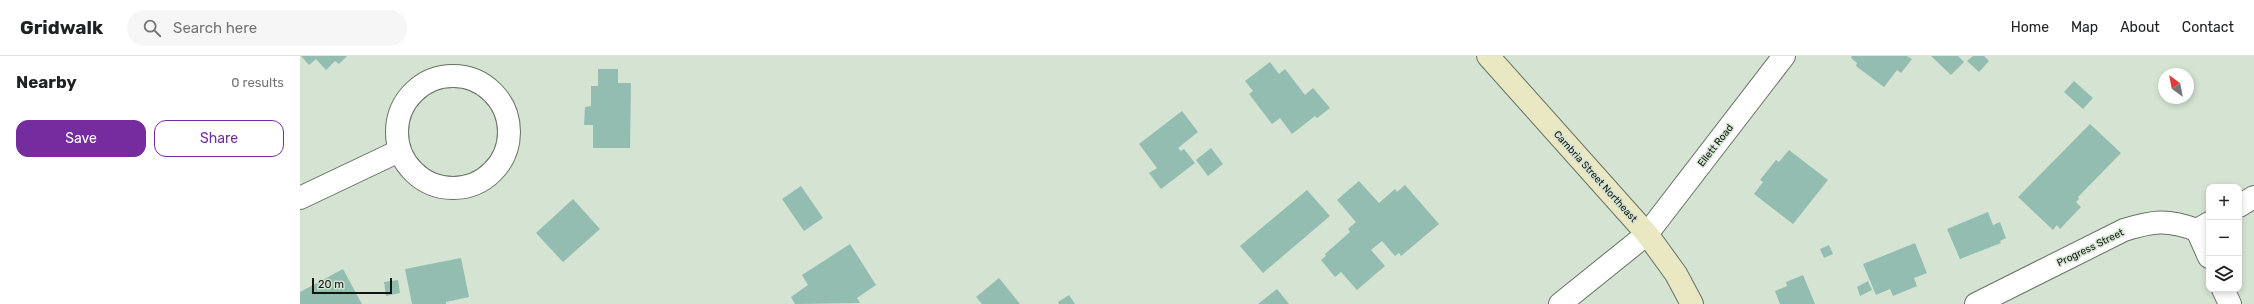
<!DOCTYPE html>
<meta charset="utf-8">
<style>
:root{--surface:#fff;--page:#f6f6f6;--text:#202124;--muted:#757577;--line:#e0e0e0;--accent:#742c9f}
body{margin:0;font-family:Rubik,sans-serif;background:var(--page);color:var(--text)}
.controls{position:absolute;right:12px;bottom:12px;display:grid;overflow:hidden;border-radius:8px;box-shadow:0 2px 6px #0003}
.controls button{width:36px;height:36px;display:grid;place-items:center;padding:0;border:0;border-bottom:1px solid var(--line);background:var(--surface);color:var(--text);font:20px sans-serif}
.compass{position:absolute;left:1858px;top:12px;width:36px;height:36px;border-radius:50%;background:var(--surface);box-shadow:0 2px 6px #0003;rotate:328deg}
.scale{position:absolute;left:12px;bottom:10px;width:80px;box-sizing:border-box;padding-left:4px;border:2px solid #10150f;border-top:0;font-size:11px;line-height:14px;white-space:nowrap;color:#10150f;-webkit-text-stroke:3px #d4e3d2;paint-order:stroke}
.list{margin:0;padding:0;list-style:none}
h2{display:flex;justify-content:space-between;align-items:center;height:52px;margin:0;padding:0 16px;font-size:17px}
h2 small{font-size:13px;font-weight:400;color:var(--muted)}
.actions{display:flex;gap:8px;padding:12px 16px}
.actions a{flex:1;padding:9px 0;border:1px solid var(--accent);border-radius:12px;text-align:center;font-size:14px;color:var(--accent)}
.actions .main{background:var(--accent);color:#fff}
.icon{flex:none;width:22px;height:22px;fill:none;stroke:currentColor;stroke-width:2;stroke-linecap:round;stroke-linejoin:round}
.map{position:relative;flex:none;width:1954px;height:248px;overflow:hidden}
header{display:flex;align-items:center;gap:24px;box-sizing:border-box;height:56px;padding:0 20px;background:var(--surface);border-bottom:1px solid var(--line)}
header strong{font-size:19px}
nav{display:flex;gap:22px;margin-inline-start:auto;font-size:14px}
.search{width:280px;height:36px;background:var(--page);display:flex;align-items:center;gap:10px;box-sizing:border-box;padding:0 14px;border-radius:22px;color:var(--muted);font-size:15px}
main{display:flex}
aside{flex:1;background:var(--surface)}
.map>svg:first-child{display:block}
.building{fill:#94bdb1}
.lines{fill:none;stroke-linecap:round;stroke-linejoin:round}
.minor-casing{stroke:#657263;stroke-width:24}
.tertiary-casing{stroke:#657263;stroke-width:24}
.secondary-casing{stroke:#657263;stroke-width:24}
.minor{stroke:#fff;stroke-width:22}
.tertiary{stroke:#fff;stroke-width:22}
.secondary{stroke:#e9e8c3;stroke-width:22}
.labels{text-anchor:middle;stroke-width:3;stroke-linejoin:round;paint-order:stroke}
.street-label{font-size:10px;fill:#10150f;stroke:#d4e3d2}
</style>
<header>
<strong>Gridwalk</strong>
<div class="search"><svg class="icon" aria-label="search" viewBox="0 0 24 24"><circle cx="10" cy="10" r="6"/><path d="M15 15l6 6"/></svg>Search here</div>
<nav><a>Home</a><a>Map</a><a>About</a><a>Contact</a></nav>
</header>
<main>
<aside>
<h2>Nearby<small>0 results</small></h2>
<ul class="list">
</ul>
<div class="actions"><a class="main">Save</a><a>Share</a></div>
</aside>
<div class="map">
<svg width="1954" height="248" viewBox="0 0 1954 248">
<rect width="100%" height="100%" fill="#d4e3d2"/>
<!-- building -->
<g class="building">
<polygon points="1,0 47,0 39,8 35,5 26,14 16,3 9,9"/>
<polygon points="1552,0 1607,0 1612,3 1601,17 1597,14 1584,31 1556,10 1557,7 1551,2"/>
<polygon points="1631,0 1658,0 1664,6 1651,19"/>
<polygon points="1673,0 1684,0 1689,5 1679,16 1667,5"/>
<polygon points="970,6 979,18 985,13 1005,39 1013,32 1030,52 1017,62 1015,60 992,78 980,62 972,68 949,38 953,35 945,25"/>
<polygon points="298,13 318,13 318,27 331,27 330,92 293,92 293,69 284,69 285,51 291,50 291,30 298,30"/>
<polygon points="1774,25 1793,42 1783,53 1764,36"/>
<polygon points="882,55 898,76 878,92 881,95 884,93 895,107 861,133 849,117 857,112 839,88"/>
<polygon points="1790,68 1821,97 1778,141 1779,143 1776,146 1781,151 1760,173 1757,169 1753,174 1718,141"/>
<polygon points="911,92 923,108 908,120 896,104"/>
<polygon points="1489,94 1528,124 1493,168 1454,138 1463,126 1460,124 1476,104 1479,106"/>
<polygon points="1059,125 1079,147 1095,133 1097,136 1105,129 1139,168 1101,200 1099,197 1095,200 1082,185 1071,194 1085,210 1057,234 1041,216 1035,221 1021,204 1026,200 1025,198 1050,176 1048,173 1056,166 1037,144"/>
<polygon points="501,130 523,162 504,175 482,143"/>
<polygon points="1007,134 1030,160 963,217 940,190"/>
<polygon points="273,143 300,173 263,206 236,177"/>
<polygon points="1688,156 1693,169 1700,166 1706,182 1700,185 1701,187 1660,203 1647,173"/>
<polygon points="1615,187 1627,217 1614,222 1617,230 1593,240 1590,233 1576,239 1563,208"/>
<polygon points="550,188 576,229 557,242 560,247 495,248 491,241 508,229 502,219"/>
<polygon points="1529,189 1533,198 1524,202 1520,193"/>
<polygon points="161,202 169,241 146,246 146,248 112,248 105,213"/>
<polygon points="43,213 62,248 0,248 0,236"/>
<polygon points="1503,219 1515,248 1480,248 1475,235 1487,230 1486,226"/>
<polygon points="699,222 720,248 682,248 676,241"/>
<polygon points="98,224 100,237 86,240 84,226"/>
<polygon points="1568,225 1572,234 1560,240 1557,231"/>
<polygon points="977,233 989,248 958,248"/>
<polygon points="769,239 775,248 759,248 758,246"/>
</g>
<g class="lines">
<defs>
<g id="minor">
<circle cx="153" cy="76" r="56"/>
<polyline points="0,142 99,95"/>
<polyline points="1939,150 1954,141"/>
<polyline points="1897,174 1909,201"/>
<polyline points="1923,233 1930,248"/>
<polyline points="1260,248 1347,178"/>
<path d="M1676,248L1824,174C1853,165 1867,163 1897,174L1909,167"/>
</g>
<polyline id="tertiary" points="1347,178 1484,0"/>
<polyline id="secondary" points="1188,0 1347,178 1376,218 1392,248"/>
</defs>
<!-- minor casing -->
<use href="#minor" class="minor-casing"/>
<!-- tertiary casing -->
<use href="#tertiary" class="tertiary-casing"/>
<!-- secondary casing -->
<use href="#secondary" class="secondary-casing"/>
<!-- minor -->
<use href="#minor" class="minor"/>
<!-- tertiary -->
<use href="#tertiary" class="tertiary"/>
<!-- secondary -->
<use href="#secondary" class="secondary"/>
</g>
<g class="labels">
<!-- street labels -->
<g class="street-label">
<text transform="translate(1415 89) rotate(-52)" y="4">Ellett Road</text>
<text transform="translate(1296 120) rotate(48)" y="4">Cambria Street Northeast</text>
<text transform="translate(1790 191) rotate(-26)" y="4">Progress Street</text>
</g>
</g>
</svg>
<div class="controls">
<button>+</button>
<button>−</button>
<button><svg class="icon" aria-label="layers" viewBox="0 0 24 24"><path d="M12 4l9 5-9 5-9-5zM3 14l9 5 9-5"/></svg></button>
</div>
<svg class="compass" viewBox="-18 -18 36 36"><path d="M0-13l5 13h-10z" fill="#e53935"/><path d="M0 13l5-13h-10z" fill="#757577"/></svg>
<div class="scale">20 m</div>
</div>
</main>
